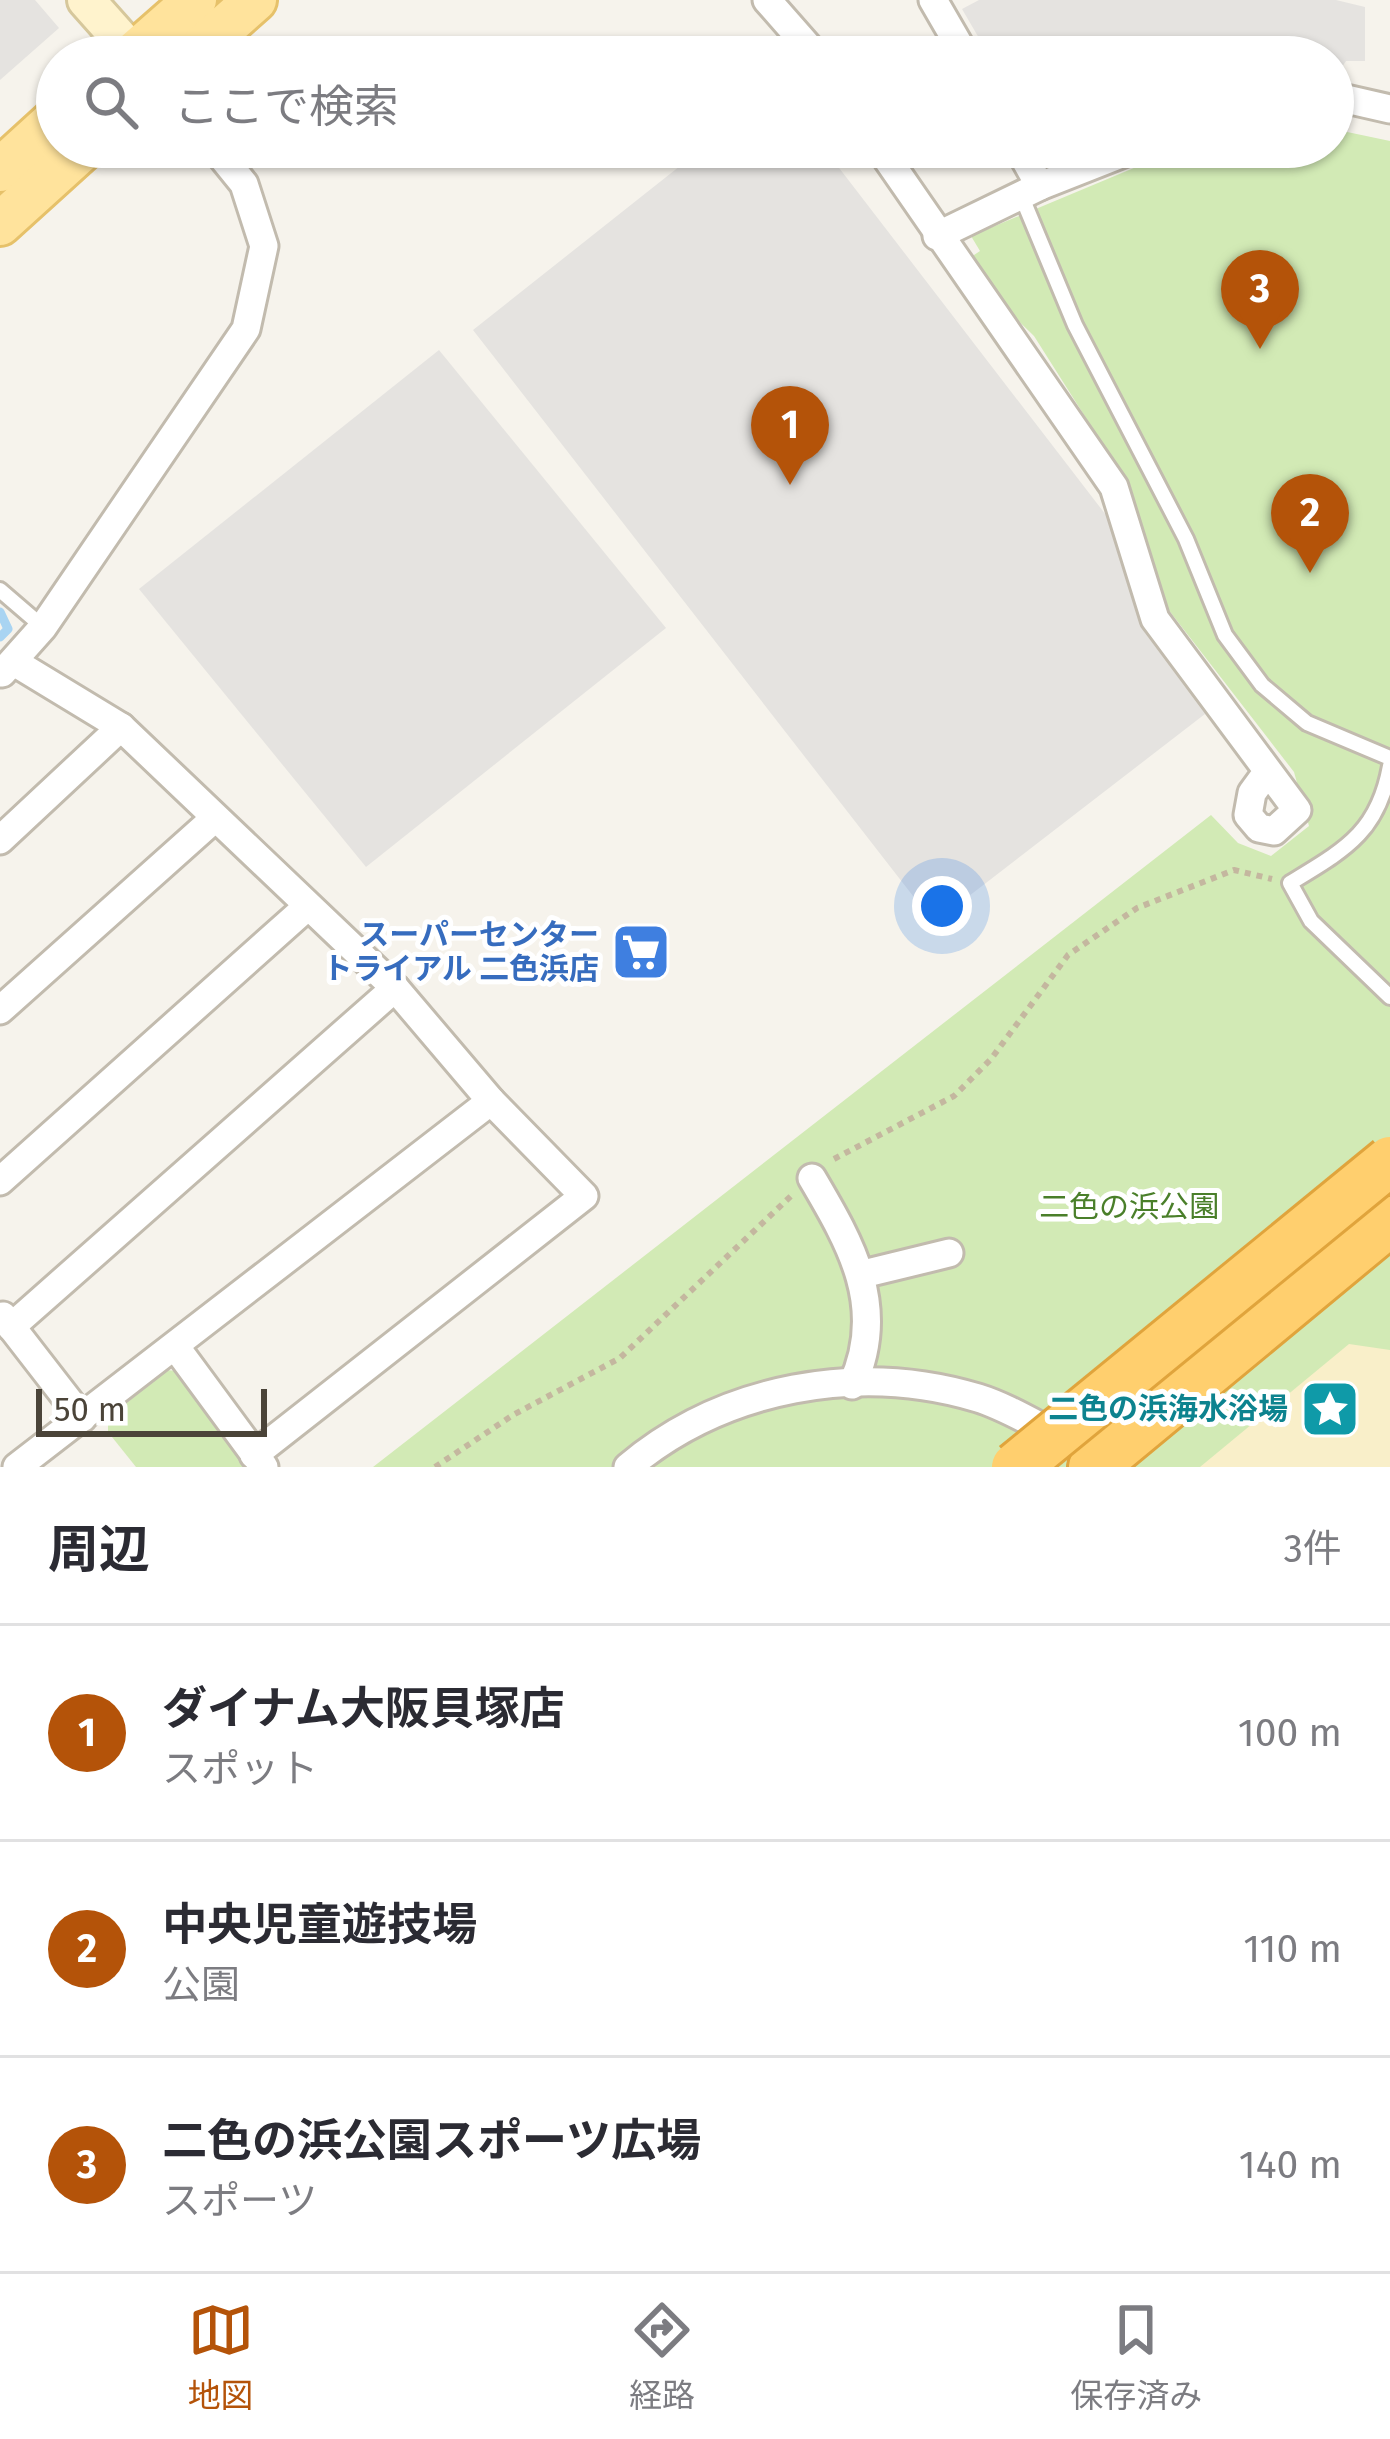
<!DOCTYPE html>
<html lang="ja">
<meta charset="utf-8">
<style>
:root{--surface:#fff;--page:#f7f7f7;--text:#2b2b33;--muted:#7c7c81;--line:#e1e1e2;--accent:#b45309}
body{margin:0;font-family:"Fira Sans","Noto Sans JP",sans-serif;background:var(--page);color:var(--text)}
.scale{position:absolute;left:36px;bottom:30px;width:231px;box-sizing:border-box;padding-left:12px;border:6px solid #4b4439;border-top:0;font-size:33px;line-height:42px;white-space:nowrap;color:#4b4439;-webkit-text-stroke:9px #fff;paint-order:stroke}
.you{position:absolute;left:942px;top:906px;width:42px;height:42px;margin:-30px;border:9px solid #fff;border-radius:50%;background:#1a73e8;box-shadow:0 0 0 18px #1a73e833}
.badge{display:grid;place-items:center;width:78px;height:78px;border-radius:50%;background:var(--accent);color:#fff;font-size:39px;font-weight:700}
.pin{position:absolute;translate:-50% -99px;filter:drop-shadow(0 3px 6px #0008)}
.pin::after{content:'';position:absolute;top:63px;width:42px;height:36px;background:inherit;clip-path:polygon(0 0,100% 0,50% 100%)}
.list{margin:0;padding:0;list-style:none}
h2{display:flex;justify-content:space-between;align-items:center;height:156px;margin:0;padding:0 48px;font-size:51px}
h2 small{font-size:39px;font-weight:400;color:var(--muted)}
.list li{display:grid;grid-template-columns:78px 1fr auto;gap:36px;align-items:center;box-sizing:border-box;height:216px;padding:0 48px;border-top:3px solid var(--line)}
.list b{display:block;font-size:45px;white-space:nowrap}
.list p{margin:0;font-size:39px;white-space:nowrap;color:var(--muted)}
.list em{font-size:39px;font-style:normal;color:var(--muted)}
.icon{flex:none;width:66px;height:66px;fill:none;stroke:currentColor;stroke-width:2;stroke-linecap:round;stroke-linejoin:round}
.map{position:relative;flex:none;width:1390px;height:1467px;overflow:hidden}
.search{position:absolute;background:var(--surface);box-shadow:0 3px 9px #0004;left:36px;right:36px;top:36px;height:132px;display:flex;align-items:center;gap:30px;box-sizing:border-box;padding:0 42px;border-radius:66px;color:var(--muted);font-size:45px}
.sheet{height:804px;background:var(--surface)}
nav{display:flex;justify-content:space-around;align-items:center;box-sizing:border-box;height:168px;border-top:3px solid var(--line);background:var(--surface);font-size:33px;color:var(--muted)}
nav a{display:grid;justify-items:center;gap:6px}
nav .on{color:var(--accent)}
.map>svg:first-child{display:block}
.green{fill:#d2eab5}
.sand{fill:#f9efc9}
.parking{fill:#e5e3e0}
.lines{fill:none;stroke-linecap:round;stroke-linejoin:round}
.stream{stroke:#a9d4f2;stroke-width:9}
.lane-casing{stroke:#c2bbae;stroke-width:20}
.street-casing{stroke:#c2bbae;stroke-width:33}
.secondary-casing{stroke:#d6c79b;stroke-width:42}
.primary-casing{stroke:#e6c16a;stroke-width:48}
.highway-casing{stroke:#e0a43c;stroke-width:54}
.path{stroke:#c4b79f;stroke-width:6;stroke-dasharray:6 6;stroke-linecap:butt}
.lane{stroke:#fff;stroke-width:14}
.street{stroke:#fff;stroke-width:27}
.secondary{stroke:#fff3cd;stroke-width:36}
.primary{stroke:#ffe39c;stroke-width:42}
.highway{stroke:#ffcf6e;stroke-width:48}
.highway-bridge-casing{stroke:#e0a43c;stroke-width:54;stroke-linecap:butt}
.highway-bridge{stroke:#ffcf6e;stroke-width:48}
.labels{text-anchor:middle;stroke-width:10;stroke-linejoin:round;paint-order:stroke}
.shop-label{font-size:30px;font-weight:bold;fill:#366cbe;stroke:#fff;text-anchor:end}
.park-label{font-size:30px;fill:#4a7f2a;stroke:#fff}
.culture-label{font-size:30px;font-weight:bold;fill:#0d838f;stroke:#fff;text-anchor:end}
</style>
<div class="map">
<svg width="1390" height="1467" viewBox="0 0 1390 1467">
<rect width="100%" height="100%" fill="#f6f3ec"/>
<!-- green -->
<g class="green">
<polygon points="1333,129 1390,141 1390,1467 373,1467 1211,815 1238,843 1271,856 1309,826 1294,772 1164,604 1115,464 1034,336 1002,305 971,257 980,251 971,236 1184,147 1333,147"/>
<polygon points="165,1370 179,1371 246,1467 136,1467 108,1432 108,1419"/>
</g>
<!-- sand -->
<polygon class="sand" points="1349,1344 1390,1350 1390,1467 1200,1467"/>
<!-- parking -->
<g class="parking">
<polygon points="0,0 35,0 59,28 0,80"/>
<polygon points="979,0 1336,0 1365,7 1365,61 1346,61 1334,79 1333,57 1298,57 1297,49 1280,47 1276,57 990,57 962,9"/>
<polygon points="704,147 823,147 1119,532 1145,633 1205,714 934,923 473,330"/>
<polygon points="439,350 666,628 366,867 139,589"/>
</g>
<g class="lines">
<!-- stream -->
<polyline class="stream" points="0,612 8,629 0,637"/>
<defs>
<g id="lane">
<polyline points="1021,195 1075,325 1186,539 1225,635 1262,685 1307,723 1390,758"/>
<polyline points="0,590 43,627"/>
<path d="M1390,766C1378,833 1344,850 1290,883L1311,921L1390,997"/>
</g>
<g id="street">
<polyline points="767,0 817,57"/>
<polyline points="933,0 966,57"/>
<polyline points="1333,96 1390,109"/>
<polyline points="879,147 1114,487 1155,619 1297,810 1274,831 1259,828 1248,815 1252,793 1268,771"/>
<polyline points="1018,147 1040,186 1139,147"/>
<polyline points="937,236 1040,186"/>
<polyline points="14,662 121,727 395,988 491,1101 17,1467"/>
<polyline points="2,673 43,627 246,329 264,246 244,184 214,147"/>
<polyline points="0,840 121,727"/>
<polyline points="0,1010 215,818"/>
<path d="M812,1178C851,1244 888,1308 852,1385"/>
<polyline points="0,1181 308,906"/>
<polyline points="863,1274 949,1253"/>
<polyline points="3,1316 82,1418"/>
<polyline points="11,1327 395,988"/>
<polyline points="175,1346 264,1467"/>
<polyline points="254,1455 584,1196 491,1101"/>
<path d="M628,1467C723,1387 859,1362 978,1398C1007,1407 1036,1425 1062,1438"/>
</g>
<polyline id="secondary" points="86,0 134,54"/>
<g id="primary">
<polyline points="130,57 195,0"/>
<polyline points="191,57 255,0"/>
<polyline points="0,170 57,118"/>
<polyline points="0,224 85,147"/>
</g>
<polyline id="highway" points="1093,1467 1390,1221"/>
</defs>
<!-- lane casing -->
<use href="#lane" class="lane-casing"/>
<!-- street casing -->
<use href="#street" class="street-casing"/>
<!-- secondary casing -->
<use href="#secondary" class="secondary-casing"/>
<!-- primary casing -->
<use href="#primary" class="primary-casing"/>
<!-- highway casing -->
<use href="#highway" class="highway-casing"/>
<!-- path -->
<g class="path">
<polyline points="834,1159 954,1096 991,1059 1068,955 1137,908 1234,870 1272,879"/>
<polyline points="435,1467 513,1415 620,1358 792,1195"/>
</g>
<!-- lane -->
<use href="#lane" class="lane"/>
<!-- street -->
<use href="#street" class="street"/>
<!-- secondary -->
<use href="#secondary" class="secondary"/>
<!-- primary -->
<use href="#primary" class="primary"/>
<!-- highway -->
<use href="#highway" class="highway"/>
<defs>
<polyline id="highway-bridge" points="1016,1467 1390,1161"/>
</defs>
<!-- highway-bridge casing -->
<use href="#highway-bridge" class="highway-bridge-casing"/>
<!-- highway-bridge -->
<use href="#highway-bridge" class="highway-bridge"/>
</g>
<!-- icons -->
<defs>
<symbol id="supermarket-square" viewBox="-11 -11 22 22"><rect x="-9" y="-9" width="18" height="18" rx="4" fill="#3f7fe0" stroke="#fff"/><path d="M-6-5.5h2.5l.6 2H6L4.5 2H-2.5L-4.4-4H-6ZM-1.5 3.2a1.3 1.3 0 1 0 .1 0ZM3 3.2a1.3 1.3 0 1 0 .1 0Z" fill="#fff"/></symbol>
<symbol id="sight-square" viewBox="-11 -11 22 22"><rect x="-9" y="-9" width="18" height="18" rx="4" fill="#0f9aa8" stroke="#fff"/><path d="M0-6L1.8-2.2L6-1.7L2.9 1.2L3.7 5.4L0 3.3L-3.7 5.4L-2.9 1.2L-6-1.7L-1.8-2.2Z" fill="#fff"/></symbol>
</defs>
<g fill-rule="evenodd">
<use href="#supermarket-square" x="608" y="919" width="66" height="66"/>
<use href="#sight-square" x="1297" y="1376" width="66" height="66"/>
</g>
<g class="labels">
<!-- shop labels -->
<g class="shop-label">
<text x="599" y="945">スーパーセンター<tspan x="599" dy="34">トライアル 二色浜店</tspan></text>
</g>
<!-- park labels -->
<g class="park-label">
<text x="1129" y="1217">二色の浜公園</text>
</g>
<!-- culture labels -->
<g class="culture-label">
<text x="1288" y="1419">二色の浜海水浴場</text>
</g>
</g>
</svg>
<div class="scale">50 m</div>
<div class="you"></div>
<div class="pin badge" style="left:790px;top:485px">1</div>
<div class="pin badge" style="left:1310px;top:573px">2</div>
<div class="pin badge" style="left:1260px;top:349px">3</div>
<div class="search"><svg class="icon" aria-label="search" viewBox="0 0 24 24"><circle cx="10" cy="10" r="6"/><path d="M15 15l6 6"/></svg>ここで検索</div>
</div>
<section class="sheet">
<h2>周辺<small>3件</small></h2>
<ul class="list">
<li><span class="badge">1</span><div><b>ダイナム大阪貝塚店</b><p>スポット</p></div><em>100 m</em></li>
<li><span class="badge">2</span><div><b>中央児童遊技場</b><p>公園</p></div><em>110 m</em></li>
<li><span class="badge">3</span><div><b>二色の浜公園スポーツ広場</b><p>スポーツ</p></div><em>140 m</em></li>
</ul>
</section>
<nav>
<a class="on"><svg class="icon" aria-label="map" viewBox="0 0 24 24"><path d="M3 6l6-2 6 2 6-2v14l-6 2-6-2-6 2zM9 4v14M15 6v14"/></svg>地図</a>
<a><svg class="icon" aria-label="directions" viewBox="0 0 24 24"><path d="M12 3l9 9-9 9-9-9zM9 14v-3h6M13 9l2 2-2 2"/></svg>経路</a>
<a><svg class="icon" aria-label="saved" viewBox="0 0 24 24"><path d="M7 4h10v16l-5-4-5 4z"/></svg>保存済み</a>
</nav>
